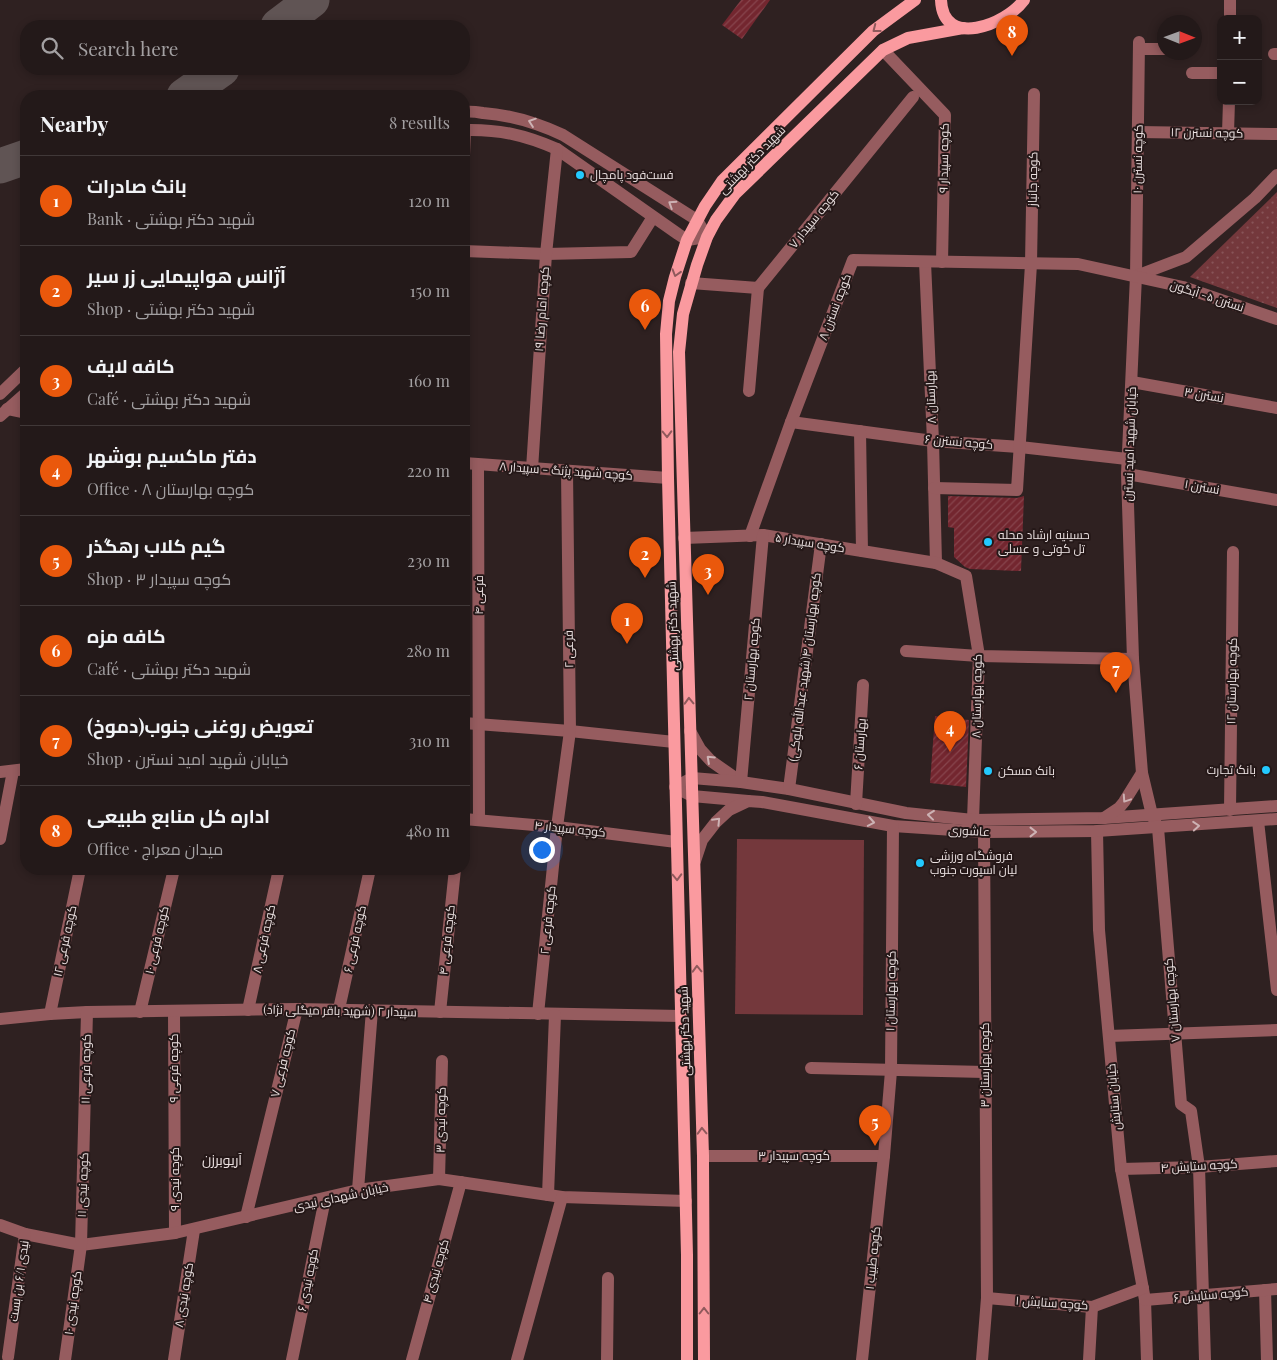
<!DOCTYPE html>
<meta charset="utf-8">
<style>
:root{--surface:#231919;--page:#2f2626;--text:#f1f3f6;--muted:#a3a0a2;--line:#403838;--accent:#ea580c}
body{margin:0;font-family:"Playfair Display",Cairo,serif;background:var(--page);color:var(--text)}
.controls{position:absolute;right:15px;top:15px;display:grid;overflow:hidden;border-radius:10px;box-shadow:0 2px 8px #0003}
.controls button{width:45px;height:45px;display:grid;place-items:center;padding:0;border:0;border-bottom:1px solid var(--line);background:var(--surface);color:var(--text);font:25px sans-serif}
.compass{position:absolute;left:1157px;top:15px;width:45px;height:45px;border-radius:50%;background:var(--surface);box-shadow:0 2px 8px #0003;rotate:91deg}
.you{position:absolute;left:541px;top:849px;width:18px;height:18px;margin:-12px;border:4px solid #fff;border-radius:50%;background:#1a73e8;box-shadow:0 0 0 8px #1a73e833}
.badge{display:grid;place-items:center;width:32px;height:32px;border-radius:50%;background:var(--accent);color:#fff;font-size:16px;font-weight:700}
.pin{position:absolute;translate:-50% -41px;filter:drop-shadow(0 1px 2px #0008)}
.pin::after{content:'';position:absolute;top:26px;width:18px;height:15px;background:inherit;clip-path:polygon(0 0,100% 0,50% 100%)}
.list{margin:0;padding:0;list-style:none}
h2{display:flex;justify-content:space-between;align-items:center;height:65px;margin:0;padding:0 20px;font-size:21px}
h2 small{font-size:16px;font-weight:400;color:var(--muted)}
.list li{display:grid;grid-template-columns:32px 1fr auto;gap:15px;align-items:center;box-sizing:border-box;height:90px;padding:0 20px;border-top:1px solid var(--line)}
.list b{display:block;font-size:19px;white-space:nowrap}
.list p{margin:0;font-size:16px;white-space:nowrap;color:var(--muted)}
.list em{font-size:16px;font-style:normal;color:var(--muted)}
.icon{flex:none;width:28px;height:28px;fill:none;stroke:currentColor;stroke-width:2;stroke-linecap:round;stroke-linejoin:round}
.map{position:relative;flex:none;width:1277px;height:1360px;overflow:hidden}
.search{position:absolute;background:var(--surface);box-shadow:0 2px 8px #0003;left:20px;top:20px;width:450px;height:55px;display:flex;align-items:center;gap:12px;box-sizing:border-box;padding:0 18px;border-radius:20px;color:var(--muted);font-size:19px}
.panel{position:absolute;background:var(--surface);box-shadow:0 2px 8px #0003;left:20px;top:90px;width:450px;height:785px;border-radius:20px}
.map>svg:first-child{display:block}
.grass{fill:#74383c}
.park{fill:url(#park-dots)}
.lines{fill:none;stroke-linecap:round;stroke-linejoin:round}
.taxiway{stroke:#605454;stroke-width:35}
.building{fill:url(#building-hatch)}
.minor{stroke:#965c5f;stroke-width:12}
.major{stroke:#fa9a9f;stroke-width:12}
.oneway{stroke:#90595c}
.oneway2{stroke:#cdb2b4}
.poi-dot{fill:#23c9fe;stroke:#251818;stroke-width:2}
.labels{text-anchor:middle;stroke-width:4;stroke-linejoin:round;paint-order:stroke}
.street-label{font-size:12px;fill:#ebe1e1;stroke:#251818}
.poi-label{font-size:12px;fill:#ebe1e1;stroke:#251818;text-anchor:start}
.neighbourhood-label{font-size:14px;fill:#ebe1e1;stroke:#251818}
</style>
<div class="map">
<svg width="1277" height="1360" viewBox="0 0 1277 1360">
<defs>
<pattern id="park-dots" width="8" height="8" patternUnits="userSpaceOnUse" patternTransform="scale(1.25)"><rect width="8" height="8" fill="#74383c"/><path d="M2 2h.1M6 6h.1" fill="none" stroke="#885458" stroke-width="1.8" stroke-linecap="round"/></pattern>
<pattern id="building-hatch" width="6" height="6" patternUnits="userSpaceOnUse" patternTransform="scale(1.25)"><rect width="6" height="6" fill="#73262f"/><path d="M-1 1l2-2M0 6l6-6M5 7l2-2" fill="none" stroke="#87454d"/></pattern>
</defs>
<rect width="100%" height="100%" fill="#2f2121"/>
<!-- grass -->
<polygon class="grass" points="737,839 864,840 863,1015 735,1014"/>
<!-- park -->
<polygon class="park" points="1277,192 1277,308 1190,277"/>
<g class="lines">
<!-- taxiway -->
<g class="taxiway">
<polyline points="278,26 312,0"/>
<polyline points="184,96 222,69"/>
<polyline points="0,166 26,157"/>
</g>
</g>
<!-- building -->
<g class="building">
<polygon points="741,0 770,0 742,39 722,25"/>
<polygon points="948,496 1017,498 1024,496 1021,571 970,569 965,567 954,557 954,528 948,527"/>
<polygon points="935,716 969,720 966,787 930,783"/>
</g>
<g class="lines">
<!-- minor -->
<g class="minor">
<polyline points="1230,19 1230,0"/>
<polyline points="1139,42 1136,276 1127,474 1133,659 1142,773 1152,815 1158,828 1181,1104 1191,1111 1199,1167 1205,1360"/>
<polyline points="1139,49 1164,49"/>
<polyline points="883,50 945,115 942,262"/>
<polyline points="1274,54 1277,54"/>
<polyline points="1192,73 1221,73"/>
<path d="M464,112C470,111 477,112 483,113C512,115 537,123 563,135L697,220L707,237L687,240L678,234L557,149C525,135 499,129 464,130"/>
<polyline points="1138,132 1277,134"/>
<polyline points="1228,133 1229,101"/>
<polyline points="464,155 465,130"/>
<polyline points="464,251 546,254 631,252 653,217"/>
<polyline points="925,262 933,441 936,563"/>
<polyline points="1136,276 1186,257 1255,198 1277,175"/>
<polyline points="691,283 758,288 913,97"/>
<polyline points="1132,382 1277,408"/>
<polyline points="749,391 758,288"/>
<polyline points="0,394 26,369"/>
<polyline points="7,409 26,413"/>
<polyline points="0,416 26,393"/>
<polyline points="791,422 933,441 1020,447 1127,459"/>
<polyline points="860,431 862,551"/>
<polyline points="464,463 668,478"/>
<polyline points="478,465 479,820"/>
<polyline points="532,469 546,254 557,149"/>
<polyline points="1127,474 1277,500"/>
<polyline points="934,488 1017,490 1031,264 1034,94"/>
<polyline points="750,536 791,422 853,260 1078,264 1183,287 1277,319"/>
<polyline points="684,538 763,535 936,563 966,576 979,656 973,820"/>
<polyline points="906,651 979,656 1133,659"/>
<polyline points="464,723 570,731 674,742"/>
<polyline points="690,731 700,749 711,761 741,782 789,789 906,813 973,820 1104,818 1277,806"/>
<polyline points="0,772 26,769"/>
<polyline points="675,787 692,778 741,782 763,535"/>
<polyline points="789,789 821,544"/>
<polyline points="684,792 692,796 748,801"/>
<polyline points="856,804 863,685"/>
<polyline points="1230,810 1233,552"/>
<polyline points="1104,818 1119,808 1124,802 1142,773"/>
<polyline points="464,819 557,827 676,842"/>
<polyline points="1258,821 1277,990"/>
<polyline points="1097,831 1099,930 1121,1169 1145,1300 1147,1360"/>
<polyline points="0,839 13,771"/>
<polyline points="695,861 702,840 716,822 729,810 748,801 762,802 893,826 984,832 1097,831 1277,819"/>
<polyline points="339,1009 370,869"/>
<polyline points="248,1010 279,869"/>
<polyline points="140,1012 174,869"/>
<polyline points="174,1012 175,1233"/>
<polyline points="440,1012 455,869"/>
<polyline points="50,1014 80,869"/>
<polyline points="538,1014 557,827 570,731 567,471"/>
<polyline points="0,1019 50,1014 87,1012 297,1009 681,1016"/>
<polyline points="1109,1036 1277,1030"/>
<polyline points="811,1068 985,1072"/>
<polyline points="703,1156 884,1156"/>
<polyline points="1121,1169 1199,1167 1277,1161"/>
<polyline points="439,1179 442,1061"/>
<polyline points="358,1190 372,1010"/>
<polyline points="548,1195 555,1015"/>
<polyline points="246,1217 297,1009"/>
<polyline points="0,1225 25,1234 81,1245 175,1233 358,1190 439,1179 562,1197 686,1201"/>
<polyline points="1265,1290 1267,1360"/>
<polyline points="987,1298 1092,1307 1143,1288"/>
<polyline points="1145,1300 1277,1289"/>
<polyline points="8,1357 25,1234"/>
<polyline points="65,1360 81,1245 87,1012"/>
<polyline points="174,1360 194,1230"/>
<polyline points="292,1360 325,1199"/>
<polyline points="412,1360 461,1182"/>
<polyline points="517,1360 562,1197"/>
<polyline points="607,1360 608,1278"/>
<polyline points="862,1360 884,1156 891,1071 893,826"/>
<polyline points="982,1360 987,1298 984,832"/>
<polyline points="1089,1360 1092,1307"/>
</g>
<!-- major -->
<g class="major">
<path d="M941,0C943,49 1006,25 1024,0"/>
<polyline points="687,1360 687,1255 668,478 666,334 669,301 675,277 687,240 705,206 722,181 873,31 915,0"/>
<polyline points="704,1360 703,1156 679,352 683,314 697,265 707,237 716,220 735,194 883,50 908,38 963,28"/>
</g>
</g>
<!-- one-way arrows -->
<defs><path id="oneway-chevron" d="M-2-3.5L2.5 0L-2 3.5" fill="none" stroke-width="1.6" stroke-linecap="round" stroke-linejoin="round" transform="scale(1.25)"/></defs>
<g class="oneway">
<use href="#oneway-chevron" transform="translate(876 29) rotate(142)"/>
<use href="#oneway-chevron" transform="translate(676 273) rotate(107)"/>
<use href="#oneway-chevron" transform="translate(667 434) rotate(89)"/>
<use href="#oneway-chevron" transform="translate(689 701) rotate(-92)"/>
<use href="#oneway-chevron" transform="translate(677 877) rotate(88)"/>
<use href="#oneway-chevron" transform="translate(697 969) rotate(-92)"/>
<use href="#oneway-chevron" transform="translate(702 1131) rotate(-92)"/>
<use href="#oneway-chevron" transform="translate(704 1311) rotate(-90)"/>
</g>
<g class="oneway2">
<use href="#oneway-chevron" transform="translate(532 122) rotate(-161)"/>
<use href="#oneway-chevron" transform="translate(672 204) rotate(-147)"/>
<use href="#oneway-chevron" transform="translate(710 759) rotate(-137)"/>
<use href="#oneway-chevron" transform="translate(1126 799) rotate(124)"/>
<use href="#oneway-chevron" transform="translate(931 815) rotate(-174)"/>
<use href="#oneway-chevron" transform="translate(717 821) rotate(-46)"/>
<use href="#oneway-chevron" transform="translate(871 822) rotate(10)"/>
<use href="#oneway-chevron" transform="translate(1196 826) rotate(-4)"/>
<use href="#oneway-chevron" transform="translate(1033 832)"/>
</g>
<!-- markers -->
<g class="poi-dot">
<circle cx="580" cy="175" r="5"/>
<circle cx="988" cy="542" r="5"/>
<circle cx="1266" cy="770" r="5"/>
<circle cx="988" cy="771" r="5"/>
<circle cx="920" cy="863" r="5"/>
</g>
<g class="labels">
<!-- street labels -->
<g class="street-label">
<text transform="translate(1207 133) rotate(1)" y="4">کوچه نسترن ۱۲</text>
<text transform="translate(944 158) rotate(-89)" y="4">کوچه سپیدار ۹</text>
<text transform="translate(1138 159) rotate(-89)" y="4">کوچه نسترن ۱۰</text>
<text transform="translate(752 160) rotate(-46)" y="4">شهید دکتر بهشتی</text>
<text transform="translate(1033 179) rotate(-89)" y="4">کوچه جانباز</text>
<text transform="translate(814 219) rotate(-51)" y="4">کوچه سپیدار ۷</text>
<text transform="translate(1207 296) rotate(18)" y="4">نسترن ۵- آبگون</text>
<text transform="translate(835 307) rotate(-69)" y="4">کوچه نسترن ۸</text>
<text transform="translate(542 309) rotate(-86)" y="4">کوچه امام رضا ۱۹</text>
<text transform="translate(1204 395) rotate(10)" y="4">نسترن ۳</text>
<text transform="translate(931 397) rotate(-92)" y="4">بهارستان ۸</text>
<text transform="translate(959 442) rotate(5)" y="4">کوچه نسترن ۶</text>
<text transform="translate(1130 444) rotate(-88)" y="4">خیابان شهید امید نسترن</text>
<text transform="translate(566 471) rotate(4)" y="4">کوچه شهید پژنگ - سپیدار ۸</text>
<text transform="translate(1202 487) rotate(10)" y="4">نسترن ۱</text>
<text transform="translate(810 543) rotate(9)" y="4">کوچه سپیدار ۵</text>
<text transform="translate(479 595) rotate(-90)" y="4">فرعی ۴</text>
<text transform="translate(673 626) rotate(-92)" y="4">شهید دکتر بهشتی</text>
<text transform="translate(569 649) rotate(-91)" y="4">فرعی ۲</text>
<text transform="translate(752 659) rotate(-85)" y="4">کوچه بهارستان ۲</text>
<text transform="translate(805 667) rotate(-83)" y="4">کوچه بهارستان ۴(شهید عبدالله بلوکی)</text>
<text transform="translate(1232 681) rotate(-89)" y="4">کوچه بهارستان ۱۲</text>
<text transform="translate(977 696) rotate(-89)" y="4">کوچه بهارستان ۸</text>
<text transform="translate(860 744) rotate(-86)" y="4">بهارستان ۶</text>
<text transform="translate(570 829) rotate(6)" y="4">کوچه سپیدار ۴</text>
<text transform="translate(969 831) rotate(3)" y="4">عاشوری</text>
<text transform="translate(548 920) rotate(-84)" y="4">کوچه فرعی ۲</text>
<text transform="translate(264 939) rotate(-78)" y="4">کوچه فرعی ۸</text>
<text transform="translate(355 939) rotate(-78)" y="4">کوچه فرعی ۶</text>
<text transform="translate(157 940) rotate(-77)" y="4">کوچه فرعی ۱۰</text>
<text transform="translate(447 940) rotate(-84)" y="4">کوچه فرعی ۴</text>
<text transform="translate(65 941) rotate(-78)" y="4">کوچه فرعی ۱۲</text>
<text transform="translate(891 991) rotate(-89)" y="4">کوچه بهارستان ۱</text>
<text transform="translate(1172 1000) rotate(-95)" y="4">کوچه بهارستان ۷</text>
<text transform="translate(340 1011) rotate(1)" y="4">سپیدار ۲ (شهید باقر میگلی نژاد)</text>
<text transform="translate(685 1031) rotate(-92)" y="4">شهید دکتر بهشتی</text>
<text transform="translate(283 1063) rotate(-76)" y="4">کوچه فرعی ۷</text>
<text transform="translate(985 1065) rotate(-90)" y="4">کوچه بهارستان ۳</text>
<text transform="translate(174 1068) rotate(-90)" y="4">کوچه فرعی ۹</text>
<text transform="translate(86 1069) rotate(-89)" y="4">کوچه فرعی ۱۱</text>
<text transform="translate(1114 1097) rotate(-95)" y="4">خیابان ستایش</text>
<text transform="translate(441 1120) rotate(-89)" y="4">کوچه نیدی ۳</text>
<text x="794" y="1160">کوچه سپیدار ۳</text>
<text transform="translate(1199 1166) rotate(-3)" y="4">کوچه ستایش ۴</text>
<text transform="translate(175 1179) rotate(-90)" y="4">کوچه نیدی ۹</text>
<text transform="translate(83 1185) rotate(-88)" y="4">کوچه نیدی ۱۱</text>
<text transform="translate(341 1197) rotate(-12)" y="4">خیابان شهدای نیدی</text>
<text transform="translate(873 1258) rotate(-84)" y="4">کوچه طبیب ۱</text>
<text transform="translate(436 1271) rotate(-74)" y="4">کوچه نیدی ۴</text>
<text transform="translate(308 1280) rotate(-79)" y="4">کوچه نیدی ۶</text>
<text transform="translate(19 1281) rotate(-82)" y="4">نیدی ۶/۱ بن بست</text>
<text transform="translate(184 1295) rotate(-81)" y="4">کوچه نیدی ۸</text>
<text transform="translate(1211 1295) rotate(-5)" y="4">کوچه ستایش ۶</text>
<text transform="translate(73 1303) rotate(-82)" y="4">کوچه نیدی ۱۰</text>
<text transform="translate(1052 1303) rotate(4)" y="4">کوچه ستایش ۱</text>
</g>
<!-- poi labels -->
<g class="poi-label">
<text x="590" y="179">فست‌فود پامچال</text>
<text x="998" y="539">حسینیه ارشاد محله<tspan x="998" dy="14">تل کوتی و عسلی</tspan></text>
<text x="1256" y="774" text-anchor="end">بانک تجارت</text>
<text x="998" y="775">بانک مسکن</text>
<text x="930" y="860">فروشگاه ورزشی<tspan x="930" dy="14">لیان اسپورت جنوب</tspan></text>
</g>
<!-- neighbourhood labels -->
<g class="neighbourhood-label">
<text x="222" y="1165">آریو‌برزن</text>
</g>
</g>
</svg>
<div class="controls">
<button>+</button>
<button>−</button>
</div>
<svg class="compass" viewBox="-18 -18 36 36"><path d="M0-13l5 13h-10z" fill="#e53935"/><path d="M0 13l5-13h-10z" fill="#a3a0a2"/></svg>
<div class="you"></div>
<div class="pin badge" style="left:627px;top:644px">1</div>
<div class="pin badge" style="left:645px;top:578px">2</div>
<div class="pin badge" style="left:708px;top:595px">3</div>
<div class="pin badge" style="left:950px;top:752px">4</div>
<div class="pin badge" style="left:875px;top:1146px">5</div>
<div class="pin badge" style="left:645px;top:330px">6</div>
<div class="pin badge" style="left:1116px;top:693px">7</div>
<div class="pin badge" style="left:1012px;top:56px">8</div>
<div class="search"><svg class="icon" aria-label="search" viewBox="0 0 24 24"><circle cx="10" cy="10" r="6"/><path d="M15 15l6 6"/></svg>Search here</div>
<section class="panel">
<h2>Nearby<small>8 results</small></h2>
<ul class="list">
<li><span class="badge">1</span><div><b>بانک صادرات</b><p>Bank · شهید دکتر بهشتی</p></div><em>120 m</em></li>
<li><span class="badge">2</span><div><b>آژانس هواپیمایی زر سیر</b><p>Shop · شهید دکتر بهشتی</p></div><em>150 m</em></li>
<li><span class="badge">3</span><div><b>کافه لایف</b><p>Café · شهید دکتر بهشتی</p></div><em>160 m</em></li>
<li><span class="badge">4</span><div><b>دفتر ماکسیم بوشهر</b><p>Office · کوچه بهارستان ۸</p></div><em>220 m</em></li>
<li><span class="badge">5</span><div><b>گیم کلاب رهگذر</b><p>Shop · کوچه سپیدار ۳</p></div><em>230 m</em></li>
<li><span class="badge">6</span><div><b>کافه مزه</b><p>Café · شهید دکتر بهشتی</p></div><em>280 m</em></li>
<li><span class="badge">7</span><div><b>تعويض روغنی جنوب(دموخ)</b><p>Shop · خیابان شهید امید نسترن</p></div><em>310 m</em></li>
<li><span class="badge">8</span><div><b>اداره کل منابع طبیعی</b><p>Office · میدان معراج</p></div><em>480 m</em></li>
</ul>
</section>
</div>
